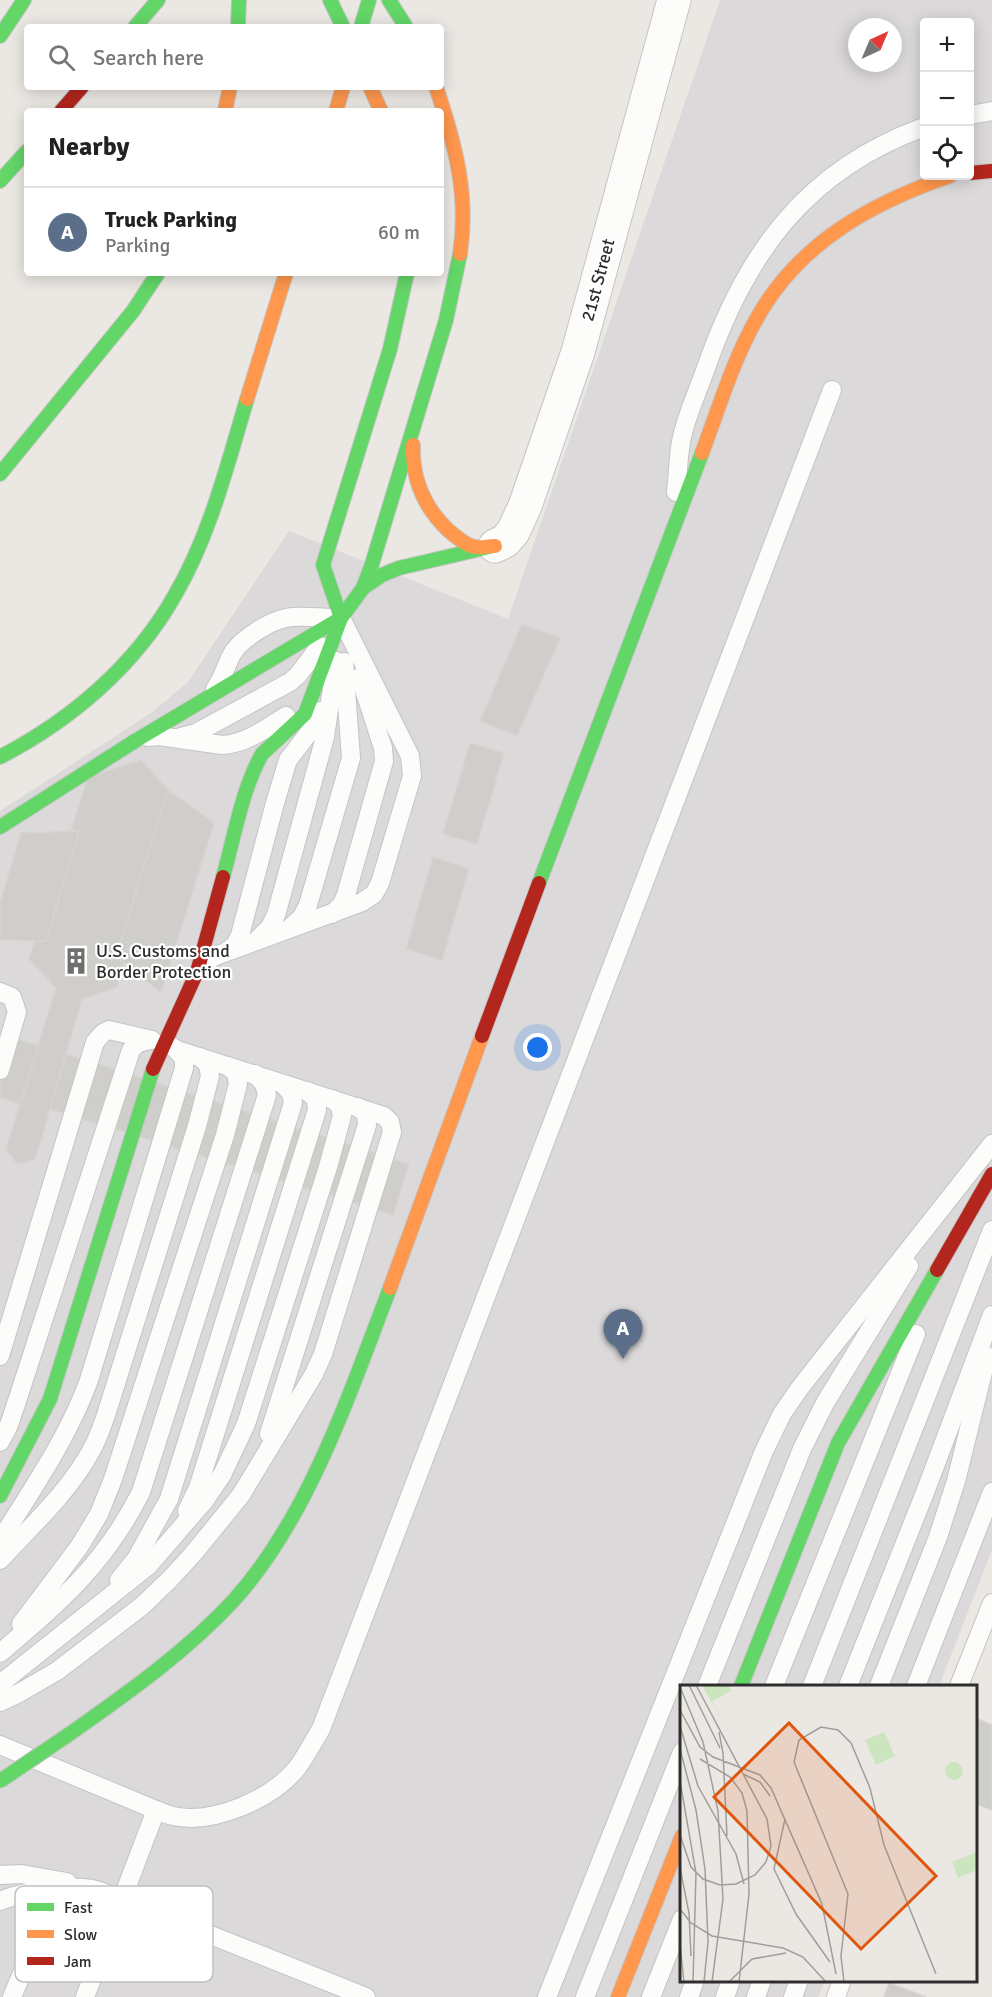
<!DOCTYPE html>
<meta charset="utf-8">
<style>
:root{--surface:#fff;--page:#f2f2f2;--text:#222;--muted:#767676;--line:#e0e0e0;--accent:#111827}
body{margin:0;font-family:Signika,sans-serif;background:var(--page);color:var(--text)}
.controls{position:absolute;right:18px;top:18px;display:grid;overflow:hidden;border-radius:6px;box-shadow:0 3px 15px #0003}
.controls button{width:54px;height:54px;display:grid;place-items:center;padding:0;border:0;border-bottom:2px solid var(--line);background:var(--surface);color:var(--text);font:30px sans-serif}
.compass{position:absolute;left:848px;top:18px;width:54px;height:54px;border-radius:50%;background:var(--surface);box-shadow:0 3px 15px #0003;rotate:44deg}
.you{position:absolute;left:538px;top:1048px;width:21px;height:21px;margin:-15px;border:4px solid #fff;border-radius:50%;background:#1a73e8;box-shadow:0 0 0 9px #1a73e833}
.badge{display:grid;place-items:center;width:39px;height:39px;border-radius:50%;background:var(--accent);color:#fff;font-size:20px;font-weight:700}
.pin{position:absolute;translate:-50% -50px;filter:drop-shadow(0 2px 3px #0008)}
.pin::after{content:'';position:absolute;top:32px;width:21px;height:18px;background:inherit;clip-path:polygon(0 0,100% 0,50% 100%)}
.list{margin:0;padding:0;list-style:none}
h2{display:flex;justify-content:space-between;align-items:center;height:78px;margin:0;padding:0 24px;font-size:26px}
h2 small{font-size:20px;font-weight:400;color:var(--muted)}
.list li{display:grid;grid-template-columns:39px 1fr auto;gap:18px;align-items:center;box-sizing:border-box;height:90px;padding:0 24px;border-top:2px solid var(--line)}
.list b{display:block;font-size:22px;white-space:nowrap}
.list p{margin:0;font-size:20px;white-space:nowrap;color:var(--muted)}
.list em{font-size:20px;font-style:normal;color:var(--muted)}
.icon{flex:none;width:33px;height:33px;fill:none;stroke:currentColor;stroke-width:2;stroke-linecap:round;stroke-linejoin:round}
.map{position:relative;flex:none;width:992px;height:1997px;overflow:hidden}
.search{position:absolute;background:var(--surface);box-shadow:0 3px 15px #0003;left:24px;top:24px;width:420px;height:66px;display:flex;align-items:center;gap:15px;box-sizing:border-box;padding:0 21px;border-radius:6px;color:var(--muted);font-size:22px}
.panel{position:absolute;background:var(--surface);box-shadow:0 3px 15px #0003;left:24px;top:108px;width:420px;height:168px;border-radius:6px}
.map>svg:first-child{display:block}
.industrial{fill:#dcd9db;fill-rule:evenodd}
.building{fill:#d0cecb;stroke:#d6d4d0;stroke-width:1.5}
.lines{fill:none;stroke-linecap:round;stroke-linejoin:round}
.lane-casing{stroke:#c5c4c4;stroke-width:20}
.street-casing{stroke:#c5c4c4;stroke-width:35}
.fast-casing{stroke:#c6c5c4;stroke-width:16}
.slow-casing{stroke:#c6c5c4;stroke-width:16}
.jam-casing{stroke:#c6c5c4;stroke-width:16}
.lane{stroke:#fcfcfb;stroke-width:18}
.street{stroke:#fcfcfb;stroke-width:33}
.fast{stroke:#63d668;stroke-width:14}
.slow{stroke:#ff974d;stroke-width:14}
.jam{stroke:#b3261e;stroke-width:14}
.fast-bridge-casing{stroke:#c6c5c4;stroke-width:16;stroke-linecap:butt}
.fast-bridge{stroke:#63d668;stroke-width:14}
.labels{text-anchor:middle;stroke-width:4.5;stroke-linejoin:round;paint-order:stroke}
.street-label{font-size:18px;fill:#2e2e2e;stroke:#fff}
.poi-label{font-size:18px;fill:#2e2e2e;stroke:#fff;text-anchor:start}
.inset-road{fill:none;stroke:#9f9e9b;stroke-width:1.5}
.view{fill:#df570e;fill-opacity:0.15;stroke:#df570e;stroke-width:3}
.inset-edge{fill:none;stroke:#2e2e2e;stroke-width:3}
.key{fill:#fff;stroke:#c0c0c0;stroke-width:1.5}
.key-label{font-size:16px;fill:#2e2e2e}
</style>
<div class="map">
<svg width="992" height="1997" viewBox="0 0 992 1997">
<rect width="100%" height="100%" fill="#ebe8e4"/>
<!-- industrial -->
<path class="industrial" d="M720,0H992V1550L939,1686H682V1980L825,1981L818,1997H0V811L151,713L188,682L289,531L508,619ZM924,22H970V176H924ZM857,27H893V63H857Z"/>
<!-- building -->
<g class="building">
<polygon points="522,624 560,638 517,736 480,721"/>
<polygon points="470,743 504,753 477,844 443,834"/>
<polygon points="141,760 168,790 116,956 124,963 117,987 82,999 35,1160 17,1164 6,1149 56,988 29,959 35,940 46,941 79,831 71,831 88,777"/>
<polygon points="168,790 214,823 161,993 116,956"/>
<polygon points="79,831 46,941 0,940 0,903 21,833"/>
<polygon points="433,857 469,869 442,960 406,949"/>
<polygon points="0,1034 39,1046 20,1104 0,1098"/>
<polygon points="67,1054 409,1164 393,1215 50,1109"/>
<polygon points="976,1718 992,1725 992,1810 976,1804"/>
<polygon points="889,1983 926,1997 884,1997"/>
</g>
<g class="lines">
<defs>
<g id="lane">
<polyline points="970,115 992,111"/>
<path d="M676,492C678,475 678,458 681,442C685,418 698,391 706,368C746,253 806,170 924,127"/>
<path d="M215,689C224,677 226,663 234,651C243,638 270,621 286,618C301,615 318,618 333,618"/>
<path d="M148,737L159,736L222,745C245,744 267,728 286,716"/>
<polyline points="181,737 196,733 290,682 298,675 320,646"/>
<polyline points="332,914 342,904 346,895 384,761 383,748 360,677"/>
<polyline points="291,927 302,917 308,905 351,758 344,662"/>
<polyline points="257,940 270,927 276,915 325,737 336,661"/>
<polyline points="227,951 235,945 240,935 275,803 288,760 318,721 321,711"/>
<polyline points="200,969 213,957 362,902 374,894 380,883 412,776 410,756 341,618"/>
<polyline points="0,992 12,997 17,1012 0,1070"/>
<polyline points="0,1356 95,1042 103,1033 109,1030 152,1040"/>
<polyline points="269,1434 367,1125 366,1114 358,1107"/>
<polyline points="0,1442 9,1425 19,1395 131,1050 138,1043 149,1040"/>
<polyline points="187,1511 198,1488 317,1110 316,1099 307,1091"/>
<path d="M0,1541C32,1489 68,1438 89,1380L184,1068V1058L173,1047"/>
<path d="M0,1560C32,1525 70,1491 92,1449C98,1439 102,1426 106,1415L197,1126L210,1076L208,1065L200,1057"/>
<polyline points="119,1580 136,1559 169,1499 293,1103 291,1093 283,1084"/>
<polyline points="21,1624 79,1547 99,1514 113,1479 225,1135 238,1084 236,1073 228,1066"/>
<path d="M0,1653C60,1602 105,1564 141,1492L267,1095L264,1084L255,1074"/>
<polyline points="0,1684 148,1566 205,1500 222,1475 246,1424 328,1167 342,1116 340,1106 332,1099"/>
<polyline points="707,1686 802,1449 825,1403 909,1266"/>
<polyline points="774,1686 916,1334"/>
<polyline points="812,1686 992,1230"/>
<polyline points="848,1686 924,1495 992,1315"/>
<polyline points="879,1686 938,1537 956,1481 987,1356"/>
<polyline points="916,1686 992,1492"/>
<polyline points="959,1686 992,1603"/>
<polyline points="0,1702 19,1693 57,1671 142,1606 170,1579 193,1554 241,1495 314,1374 323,1354 392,1132 390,1122 384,1116 177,1050"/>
<polyline points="0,1745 156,1810"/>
<polyline points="0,1875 21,1874 67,1882"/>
<path d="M0,1901C24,1891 66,1885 92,1889C102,1891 113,1896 123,1900L366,1997"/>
<path d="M12,1997L46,1916C57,1905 68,1895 84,1895"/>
<path d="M85,1997L156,1810C162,1812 168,1815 173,1816C213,1825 272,1799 297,1768C306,1756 313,1742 321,1729L832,390"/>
<polyline points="547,1997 764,1451 782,1414 799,1389 992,1144"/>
<polyline points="585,1997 682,1752"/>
<polyline points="651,1997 682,1919"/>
<polyline points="689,1997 695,1980"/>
<polyline points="725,1997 731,1980"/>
<polyline points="756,1997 762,1980"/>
<polyline points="793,1997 799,1980"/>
<polyline points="836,1997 842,1980"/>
</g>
<polyline id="street" points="495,546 505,541 513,532 525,506 578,352 674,0"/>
<g id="fast">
<polyline points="330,0 343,27"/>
<polyline points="389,0 406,27"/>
<polyline points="135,27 158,0"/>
<polyline points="238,27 239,0"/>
<polyline points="361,27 369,0"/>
<polyline points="0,36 24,0"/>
<polyline points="0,181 27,151"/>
<polyline points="0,474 133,311 158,273"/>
<polyline points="363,588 382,575 399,568 489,547"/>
<polyline points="341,618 323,565 390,349 407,273"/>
<path d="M0,757C71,720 135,666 175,595C210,535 227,466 247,399"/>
<polyline points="0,827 135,741 341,618"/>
<path d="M223,877C234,838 242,789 262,754L305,714L341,618L363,588L372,564L446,320L460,254"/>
<polyline points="539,883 702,453"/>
<polyline points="0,1496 50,1399 153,1069"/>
<polyline points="741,1686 838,1443 937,1270"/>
<path d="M68,1735C126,1694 185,1653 234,1600C309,1517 350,1392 390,1288"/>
</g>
<g id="slow">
<polyline points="370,87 381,111"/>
<path d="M436,87C455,143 469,195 460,254"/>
<polyline points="225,111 230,87"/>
<polyline points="336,111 343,87"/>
<polyline points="247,399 286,273"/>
<path d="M413,445C412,478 424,507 448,530C455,536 463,543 471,546C479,549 487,546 495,546"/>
<path d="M702,453C719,408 733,360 757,318C799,243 871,203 950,176"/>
<polyline points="390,1288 482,1036"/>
<polyline points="618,1997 682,1836"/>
</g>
<g id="jam">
<polyline points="61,111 82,87"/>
<polyline points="970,173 992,171"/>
<polyline points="482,1036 539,883"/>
<polyline points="153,1069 197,972 223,877"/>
<polyline points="937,1270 992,1174"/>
</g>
</defs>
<!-- lane casing -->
<use href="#lane" class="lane-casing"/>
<!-- street casing -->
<use href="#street" class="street-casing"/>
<!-- fast casing -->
<use href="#fast" class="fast-casing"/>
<!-- slow casing -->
<use href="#slow" class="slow-casing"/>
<!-- jam casing -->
<use href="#jam" class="jam-casing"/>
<!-- lane -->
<use href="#lane" class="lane"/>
<!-- street -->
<use href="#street" class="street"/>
<!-- fast -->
<use href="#fast" class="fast"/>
<!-- slow -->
<use href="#slow" class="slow"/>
<!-- jam -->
<use href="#jam" class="jam"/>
<defs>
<polyline id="fast-bridge" points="0,1781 68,1735"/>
</defs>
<!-- fast-bridge casing -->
<use href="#fast-bridge" class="fast-bridge-casing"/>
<!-- fast-bridge -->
<use href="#fast-bridge" class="fast-bridge"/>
</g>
<!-- icons -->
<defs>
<symbol id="building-bare" viewBox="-9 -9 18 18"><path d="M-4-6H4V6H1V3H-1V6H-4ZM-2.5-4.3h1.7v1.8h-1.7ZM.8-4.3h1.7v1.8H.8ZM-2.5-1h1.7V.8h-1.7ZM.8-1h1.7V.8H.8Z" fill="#706f6e" stroke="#fff" stroke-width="2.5" paint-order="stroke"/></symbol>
</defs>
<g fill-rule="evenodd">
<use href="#building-bare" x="57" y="942" width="38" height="38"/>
</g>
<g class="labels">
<!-- street labels -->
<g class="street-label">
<text transform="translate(598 280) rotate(-75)" y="6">21st Street</text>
</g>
<!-- poi labels -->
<g class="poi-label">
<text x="96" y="957">U.S. Customs and<tspan x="96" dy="21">Border Protection</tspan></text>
</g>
</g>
<!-- overview -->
<g transform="translate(680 1685)">
<rect width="297" height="297" fill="#ebe8e4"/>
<path d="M22,0H48L51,6L32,16L41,34ZM204,47L215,71L196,80L185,55ZM265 86a9 9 0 1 1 18 0a9 9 0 1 1-18 0ZM297,167V185L278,193L272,177Z" fill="#cbe5be"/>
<path class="inset-road" d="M9,0L40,63M0,2L23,57L38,126L43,214L32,297M0,25L20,62L33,72L80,90L91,103L142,219L156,289M0,41L18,101L56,169L64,199M39,47L43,68L47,151M0,64L16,125L25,184L28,257L24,297M20,74L50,92L62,108L67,126L69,209L59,297M63,89L80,97L90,111M0,96L16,188L13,297M105,134L94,184L116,229L150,277M0,150L11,182L23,194L40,200L56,199L75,190L86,177L91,161L87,134L16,0M0,183L9,228L11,271M0,224L11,238L32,251L103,263L123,272L146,297M0,260L4,297M49,297L72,274L106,268M164,297L161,271L168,209L114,77L119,55L141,42L158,45L171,58L190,103L204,160L256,289"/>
<path class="view" d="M109,38L256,191L181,264L34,112Z"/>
<rect width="297" height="297" class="inset-edge"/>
</g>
<!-- legend -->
<rect x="15" y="1886" width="198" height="96" rx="9" class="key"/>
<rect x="27" y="1903" width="27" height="8" fill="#63d668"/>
<rect x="27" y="1930" width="27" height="8" fill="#ff974d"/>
<rect x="27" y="1957" width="27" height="8" fill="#b3261e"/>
<g class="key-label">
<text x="64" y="1913">Fast</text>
<text x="64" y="1940">Slow</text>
<text x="64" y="1967">Jam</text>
</g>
</svg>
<div class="controls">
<button>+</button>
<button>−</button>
<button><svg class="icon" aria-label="locate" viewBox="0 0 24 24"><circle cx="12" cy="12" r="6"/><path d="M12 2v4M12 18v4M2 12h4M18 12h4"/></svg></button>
</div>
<svg class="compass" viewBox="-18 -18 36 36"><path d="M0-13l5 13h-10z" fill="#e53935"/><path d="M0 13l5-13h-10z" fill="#767676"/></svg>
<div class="you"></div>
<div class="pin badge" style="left:623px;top:1359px;background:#5c6f8a">A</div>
<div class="search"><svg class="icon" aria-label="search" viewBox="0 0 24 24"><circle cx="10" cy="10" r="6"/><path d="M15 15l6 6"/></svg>Search here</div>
<section class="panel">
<h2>Nearby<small></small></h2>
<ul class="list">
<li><span class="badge" style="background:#5c6f8a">A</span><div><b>Truck Parking</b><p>Parking</p></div><em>60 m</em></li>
</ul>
</section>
</div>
